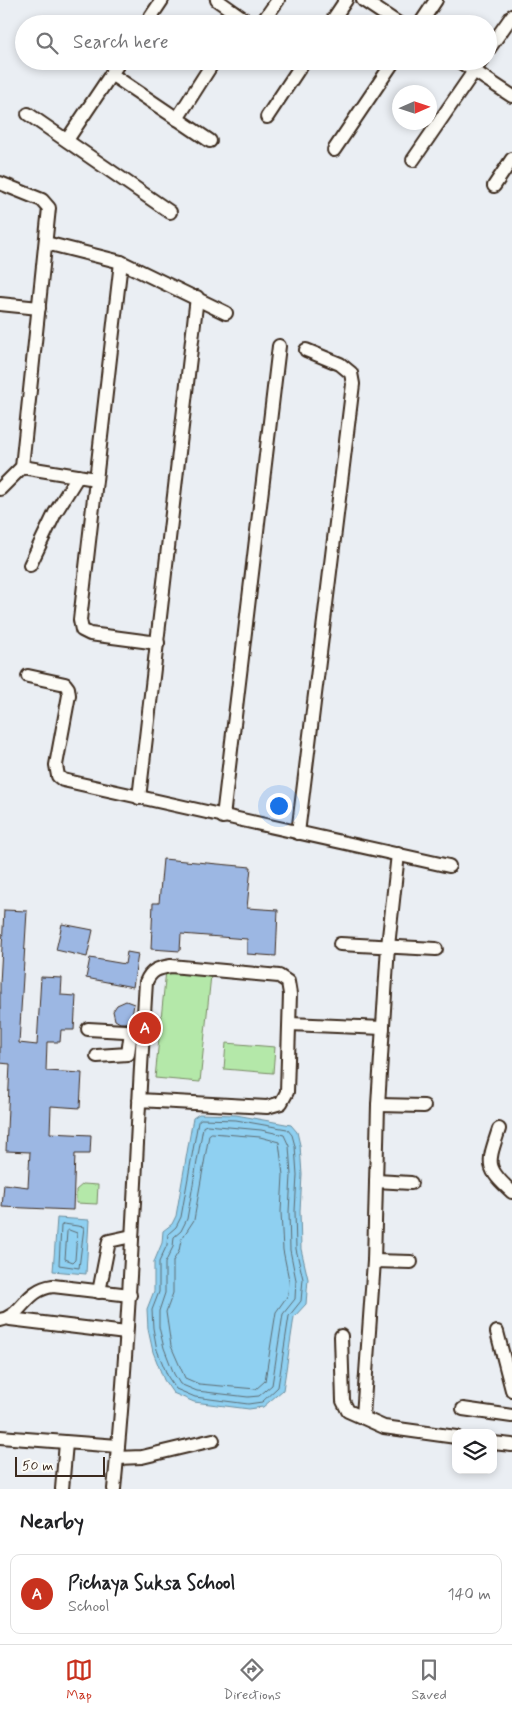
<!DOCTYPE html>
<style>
:root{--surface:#fff;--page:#f6f6f6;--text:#202124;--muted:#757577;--line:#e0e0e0;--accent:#c8321e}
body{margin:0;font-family:Mynerve,sans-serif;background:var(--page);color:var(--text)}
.controls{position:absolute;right:15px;bottom:15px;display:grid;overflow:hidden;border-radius:10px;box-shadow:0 2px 8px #0003}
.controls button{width:45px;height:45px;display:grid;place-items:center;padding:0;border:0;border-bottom:1px solid var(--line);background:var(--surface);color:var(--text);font:25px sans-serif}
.compass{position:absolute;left:392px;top:85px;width:45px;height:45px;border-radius:50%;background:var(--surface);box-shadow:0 2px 8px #0003;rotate:87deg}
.scale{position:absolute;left:15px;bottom:12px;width:90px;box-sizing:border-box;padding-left:5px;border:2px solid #3b2a1e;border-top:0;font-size:14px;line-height:18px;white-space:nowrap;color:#3b2a1e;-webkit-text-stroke:4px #fdfcf7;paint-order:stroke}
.you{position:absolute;left:278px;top:805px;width:18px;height:18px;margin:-12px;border:4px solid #fff;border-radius:50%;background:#1a73e8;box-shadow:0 0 0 8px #1a73e833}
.badge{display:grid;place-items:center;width:32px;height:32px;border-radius:50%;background:var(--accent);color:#fff;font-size:16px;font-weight:700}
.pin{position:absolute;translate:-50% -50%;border:2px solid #fff;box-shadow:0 1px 5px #0006}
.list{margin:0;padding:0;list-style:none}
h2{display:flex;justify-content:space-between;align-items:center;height:65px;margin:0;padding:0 20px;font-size:21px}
h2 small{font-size:16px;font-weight:400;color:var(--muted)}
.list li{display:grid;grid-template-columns:32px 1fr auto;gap:15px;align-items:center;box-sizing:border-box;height:80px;margin:0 10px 10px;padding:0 10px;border:1px solid var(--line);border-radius:10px}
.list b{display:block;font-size:19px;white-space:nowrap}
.list p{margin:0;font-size:16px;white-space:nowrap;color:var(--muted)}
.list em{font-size:16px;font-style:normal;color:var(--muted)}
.icon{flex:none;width:28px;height:28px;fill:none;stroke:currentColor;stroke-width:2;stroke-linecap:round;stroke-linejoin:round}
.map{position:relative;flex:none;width:512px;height:1489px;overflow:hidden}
.search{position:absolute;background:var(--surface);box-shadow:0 2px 8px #0003;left:15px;right:15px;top:15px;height:55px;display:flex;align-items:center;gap:12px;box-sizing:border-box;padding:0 18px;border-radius:28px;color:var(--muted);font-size:19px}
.sheet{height:155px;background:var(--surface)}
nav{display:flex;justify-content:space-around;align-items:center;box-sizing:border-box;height:70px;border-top:1px solid var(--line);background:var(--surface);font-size:14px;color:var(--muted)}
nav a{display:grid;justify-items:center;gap:2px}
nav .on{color:var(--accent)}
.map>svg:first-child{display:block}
.green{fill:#b4e8a9;stroke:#788964}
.water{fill:#8fd0f1;stroke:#6d8e9d}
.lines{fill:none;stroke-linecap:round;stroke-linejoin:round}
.shore{stroke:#5d6c72;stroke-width:1}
.building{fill:#9cb7e3;stroke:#3b2a1e}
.minor-casing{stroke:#3b2a1e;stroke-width:16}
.minor{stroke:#fdfcf7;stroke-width:12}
</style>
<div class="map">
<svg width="512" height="1489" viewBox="0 0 512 1489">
<rect width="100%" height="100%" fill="#eaeef3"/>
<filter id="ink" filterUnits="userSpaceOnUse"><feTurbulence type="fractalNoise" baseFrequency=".02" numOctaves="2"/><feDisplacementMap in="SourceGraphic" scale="10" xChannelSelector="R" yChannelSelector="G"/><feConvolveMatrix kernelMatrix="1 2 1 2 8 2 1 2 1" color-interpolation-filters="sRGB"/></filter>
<g filter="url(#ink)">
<!-- green -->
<g class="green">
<polygon points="166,970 211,975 200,1082 155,1078"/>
<polygon points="226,1043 275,1047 273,1073 224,1069"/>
<polygon points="83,1184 98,1185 97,1204 76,1203 76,1190"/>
</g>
<!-- water -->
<g class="water">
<polygon points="199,1114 236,1115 291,1125 297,1132 300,1145 302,1175 300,1211 301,1249 308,1279 306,1304 294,1317 283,1390 263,1407 249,1409 194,1402 173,1393 164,1380 153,1352 148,1329 147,1309 154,1291 154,1262 162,1243 163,1231 172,1224 176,1216 193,1118"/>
<polygon points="57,1218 89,1220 86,1274 53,1271"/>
</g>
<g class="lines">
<!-- shore -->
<g class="shore">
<polygon points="201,1119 236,1120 287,1129 292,1135 295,1146 297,1175 295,1211 296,1249 303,1279 301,1301 289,1316 278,1387 262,1402 248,1404 195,1397 176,1389 168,1377 157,1350 153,1328 152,1310 159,1292 159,1262 167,1245 168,1234 176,1227 181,1217 198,1122"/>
<polygon points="207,1125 261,1130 284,1135 289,1146 291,1175 289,1212 290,1250 296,1280 295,1299 283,1314 272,1385 259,1396 248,1397 197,1391 180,1384 174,1374 164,1348 159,1327 159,1311 165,1293 165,1263 173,1247 174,1237 181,1231 187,1219 203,1127"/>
<polygon points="212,1133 260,1137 279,1142 283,1175 281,1212 283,1250 289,1280 288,1295 276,1312 265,1381 256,1389 199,1384 185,1378 171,1346 166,1312 173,1293 173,1261 179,1251 181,1240 194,1220 209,1135"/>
<polygon points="64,1224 84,1227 79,1268 59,1265 61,1226"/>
<polygon points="69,1230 77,1233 75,1260 73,1262 65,1259 67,1232"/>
</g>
</g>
<!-- building -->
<g class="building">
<polygon points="163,859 251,867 247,908 278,910 276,956 247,954 247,939 181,934 180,951 151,949 153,903 159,903"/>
<polygon points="4,910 27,911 19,1043 37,1045 41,977 62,978 61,995 76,996 74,1030 61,1030 60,1042 47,1042 46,1071 82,1073 80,1108 51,1106 50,1133 91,1135 90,1154 75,1154 73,1210 2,1207 4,1184 28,1187 30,1152 6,1151 10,1064 0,1063 0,984"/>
<polygon points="62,924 93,930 87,957 56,950"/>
<polygon points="127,952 138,954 133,987 86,978 90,958 125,964"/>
<polygon points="126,1001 134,1004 132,1016 125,1023 120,1023 115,1020 113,1011 117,1005"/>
</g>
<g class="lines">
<defs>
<g id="minor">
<polyline points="217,0 251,24"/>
<polyline points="363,0 399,24"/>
<polyline points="146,24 162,0"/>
<polyline points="261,24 278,0"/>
<polyline points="330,24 346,0"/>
<polyline points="420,24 436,0"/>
<polyline points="488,50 512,16"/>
<polyline points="459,61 512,96"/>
<polyline points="111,74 210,141"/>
<polyline points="28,114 170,212"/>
<polyline points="267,117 304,61"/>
<polyline points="177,119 214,61"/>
<polyline points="67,140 120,61"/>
<polyline points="334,150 394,61"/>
<polyline points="413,160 481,61"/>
<polyline points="0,183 42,200 49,208 22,467 0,489"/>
<polyline points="494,186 512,159"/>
<polyline points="46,243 121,262 226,313"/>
<polyline points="121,262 80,620 82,630 90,634 158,643"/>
<polyline points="0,304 39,308"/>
<polyline points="22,467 96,479"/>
<polyline points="30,565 55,513 78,476"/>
<polyline points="28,676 65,684 68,688 69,695 56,765 58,776 63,780 449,866"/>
<polyline points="139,798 197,297"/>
<polyline points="223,817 279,346"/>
<polyline points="298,833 353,384 351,373 340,364 306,350"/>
<polyline points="340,944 436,949"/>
<polyline points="290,1024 383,1028"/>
<polyline points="88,1029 143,1032"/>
<polyline points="97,1056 128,1054 131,1031"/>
<polyline points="378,1105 424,1106"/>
<path d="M499,1129C488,1163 484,1167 512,1192"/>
<polyline points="376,1181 411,1183"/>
<polyline points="374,1261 411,1262"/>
<polyline points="99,1292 109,1241 132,1236"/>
<polyline points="10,1319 126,1333"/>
<path d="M0,1320C23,1316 24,1290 53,1286L130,1295"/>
<polyline points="497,1332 512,1390"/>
<polyline points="341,1336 343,1401 348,1411 384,1427 456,1437"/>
<polyline points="463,1409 512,1416"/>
<polyline points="363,1416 374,1261 378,1105 388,946 398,854"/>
<polyline points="0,1437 118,1446"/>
<polyline points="493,1443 512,1445"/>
<polyline points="117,1458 142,1457 213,1440"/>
<polyline points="62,1489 66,1443"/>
<path d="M114,1489C131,1321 135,1151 146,982C151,970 158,968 171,966L279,976L288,982L290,994L287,1092L281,1103L267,1107L139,1100"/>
</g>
</defs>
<!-- minor casing -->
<use href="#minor" class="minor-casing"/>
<!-- minor -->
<use href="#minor" class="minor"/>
</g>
</g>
</svg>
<div class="controls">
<button><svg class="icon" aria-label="layers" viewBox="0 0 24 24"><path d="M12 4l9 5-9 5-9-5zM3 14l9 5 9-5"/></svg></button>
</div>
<svg class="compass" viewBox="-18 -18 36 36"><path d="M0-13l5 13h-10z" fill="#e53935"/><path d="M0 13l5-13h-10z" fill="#757577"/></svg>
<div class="scale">50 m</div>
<div class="you"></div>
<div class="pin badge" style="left:145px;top:1028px">A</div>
<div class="search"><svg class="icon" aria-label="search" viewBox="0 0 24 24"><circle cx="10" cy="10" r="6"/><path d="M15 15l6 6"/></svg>Search here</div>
</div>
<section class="sheet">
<h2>Nearby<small></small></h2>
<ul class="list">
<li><span class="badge">A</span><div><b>Pichaya Suksa School</b><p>School</p></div><em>140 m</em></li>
</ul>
</section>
<nav>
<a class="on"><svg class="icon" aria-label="map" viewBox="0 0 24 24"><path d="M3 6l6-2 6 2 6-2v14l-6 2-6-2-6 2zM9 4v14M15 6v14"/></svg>Map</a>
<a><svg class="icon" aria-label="directions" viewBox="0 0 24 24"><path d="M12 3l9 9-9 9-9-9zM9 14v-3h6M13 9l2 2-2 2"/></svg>Directions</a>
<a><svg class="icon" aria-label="saved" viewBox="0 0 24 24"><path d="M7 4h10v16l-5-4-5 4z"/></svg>Saved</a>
</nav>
